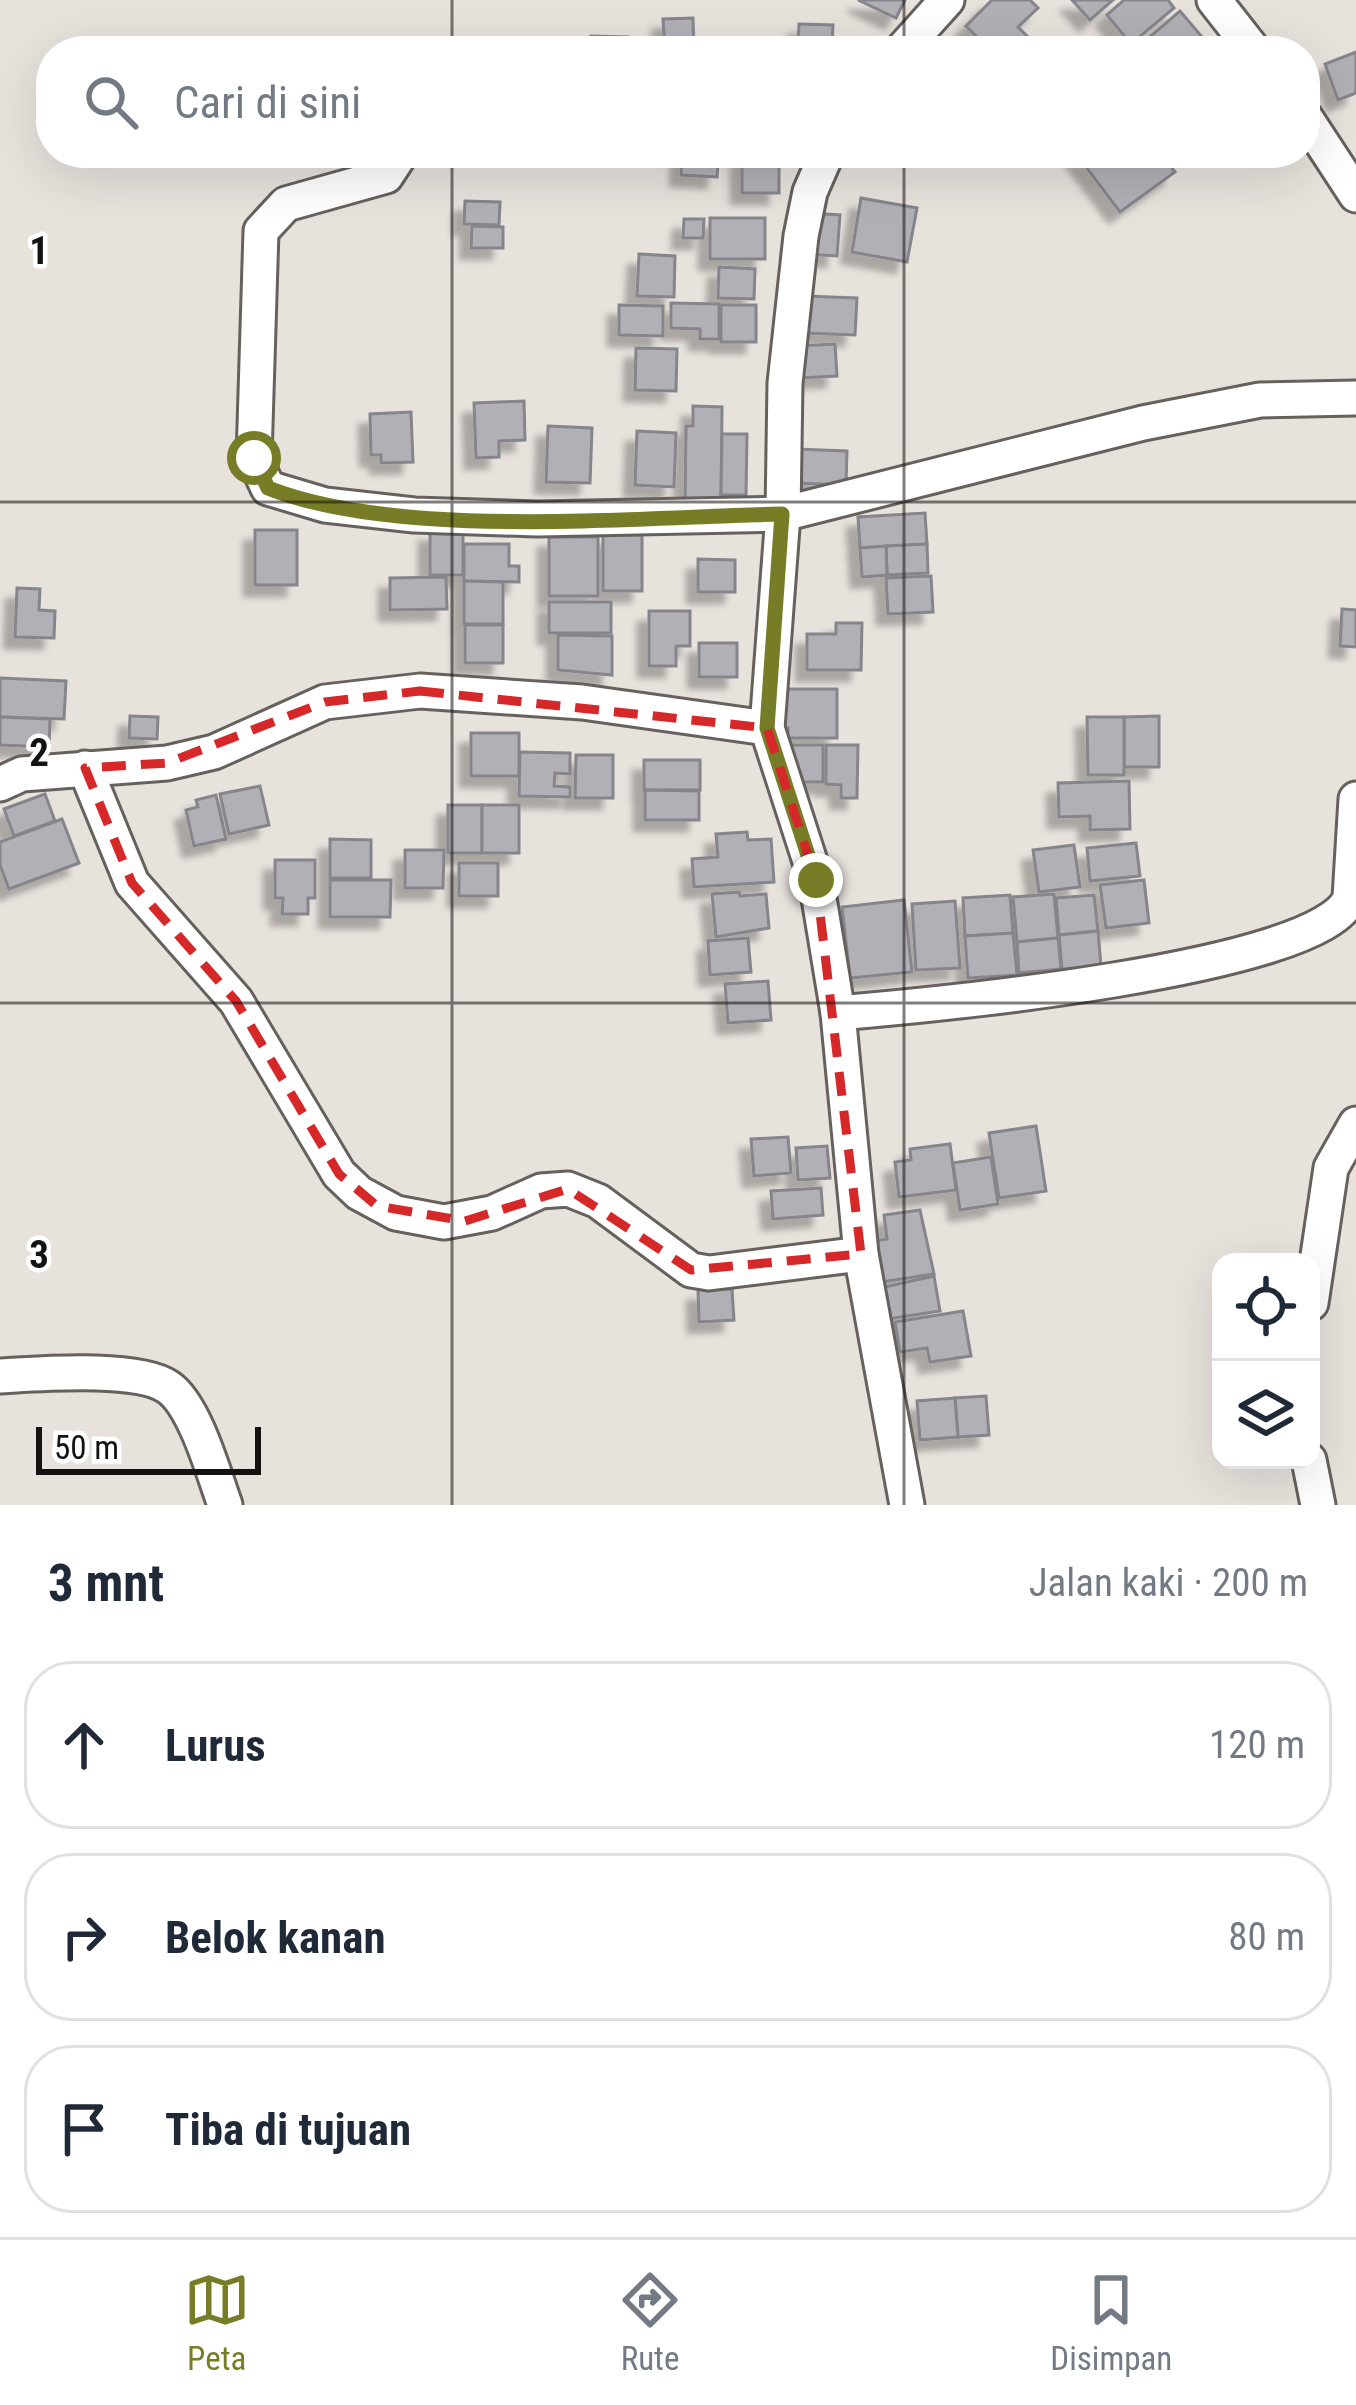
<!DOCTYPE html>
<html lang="id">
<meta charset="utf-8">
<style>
:root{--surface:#fff;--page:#f2f2f3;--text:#1f2937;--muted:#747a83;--line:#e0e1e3;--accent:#777c26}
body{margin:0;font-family:"Roboto Condensed",sans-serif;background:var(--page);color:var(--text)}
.controls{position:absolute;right:36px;bottom:36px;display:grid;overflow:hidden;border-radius:24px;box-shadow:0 12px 48px #0002}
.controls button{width:108px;height:108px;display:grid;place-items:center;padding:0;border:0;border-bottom:3px solid var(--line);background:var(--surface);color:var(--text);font:60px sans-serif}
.scale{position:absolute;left:36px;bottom:30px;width:225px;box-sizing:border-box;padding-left:12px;border:6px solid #151311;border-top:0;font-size:33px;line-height:42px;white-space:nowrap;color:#151311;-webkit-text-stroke:9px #fff;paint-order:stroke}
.stop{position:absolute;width:36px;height:36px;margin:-27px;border:9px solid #777c26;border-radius:50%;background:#fff}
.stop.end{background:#777c26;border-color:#fff;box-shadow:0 3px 12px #0008}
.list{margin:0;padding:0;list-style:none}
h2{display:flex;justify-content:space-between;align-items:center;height:156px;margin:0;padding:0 48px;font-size:51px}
h2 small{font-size:39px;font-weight:400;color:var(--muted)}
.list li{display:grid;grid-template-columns:78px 1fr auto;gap:36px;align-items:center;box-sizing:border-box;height:168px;margin:0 24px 24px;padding:0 24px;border:3px solid var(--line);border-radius:48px}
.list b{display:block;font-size:45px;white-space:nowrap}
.list em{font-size:39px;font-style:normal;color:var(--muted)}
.icon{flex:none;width:66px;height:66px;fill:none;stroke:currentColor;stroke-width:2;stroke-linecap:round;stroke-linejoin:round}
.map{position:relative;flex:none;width:1356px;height:1505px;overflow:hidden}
.search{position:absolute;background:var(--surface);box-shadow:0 12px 48px #0002;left:36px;right:36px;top:36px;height:132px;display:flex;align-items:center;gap:30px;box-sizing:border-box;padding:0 42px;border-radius:48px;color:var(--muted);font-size:45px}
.sheet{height:732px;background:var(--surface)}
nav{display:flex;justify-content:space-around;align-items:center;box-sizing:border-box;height:168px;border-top:3px solid var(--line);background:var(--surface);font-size:33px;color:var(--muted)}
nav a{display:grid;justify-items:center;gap:6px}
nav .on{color:var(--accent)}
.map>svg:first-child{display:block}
.building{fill:#b0b0b6;stroke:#85858b;stroke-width:3;filter:url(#shadow)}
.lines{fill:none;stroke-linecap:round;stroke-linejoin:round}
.minor-casing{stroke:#66615d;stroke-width:39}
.minor{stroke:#fff;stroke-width:33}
.route{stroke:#777c26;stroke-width:15}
.marked{fill:none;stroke:#d62828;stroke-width:9;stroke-dasharray:24 15;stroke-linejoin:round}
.grid{fill:none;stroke:#151311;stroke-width:3;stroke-opacity:0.55}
.grid-label{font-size:39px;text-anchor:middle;font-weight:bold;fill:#151311;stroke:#fff;stroke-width:9;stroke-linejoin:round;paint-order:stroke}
</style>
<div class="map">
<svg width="1356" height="1505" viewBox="0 0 1356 1505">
<defs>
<filter id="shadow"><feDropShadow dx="-11" dy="11" stdDeviation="3" flood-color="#0004"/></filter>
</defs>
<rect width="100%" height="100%" fill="#e8e2dd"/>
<!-- building -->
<g class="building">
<polygon points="858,0 905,0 896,18"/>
<polygon points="992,0 1030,0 1038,8 1018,27 1035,44 1027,51 991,51 966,26"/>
<polygon points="1072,0 1113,0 1090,20"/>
<polygon points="1124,0 1168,0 1174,8 1131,44 1107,15"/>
<polygon points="1180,11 1203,38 1188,51 1154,51 1145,41"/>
<polygon points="693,18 694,51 665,51 663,19"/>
<polygon points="799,24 833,25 832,45 798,44"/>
<polygon points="591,36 628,37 628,51 591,51"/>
<polygon points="1356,52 1356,93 1338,100 1325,64"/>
<polygon points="682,153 719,153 717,177 681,175"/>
<rect x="742" y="153" width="37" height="40"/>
<polygon points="1161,153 1175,172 1120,212 1077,155"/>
<polygon points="861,198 917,208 907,262 852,252"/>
<polygon points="465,201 500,202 499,225 464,224"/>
<polygon points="809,213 840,215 837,256 806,254"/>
<rect x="710" y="218" width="55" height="41"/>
<polygon points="684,219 704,219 703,238 683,238"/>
<polygon points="472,226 503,227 503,248 471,248"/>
<polygon points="639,254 675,256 674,297 637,296"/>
<polygon points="719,267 755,269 754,299 718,298"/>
<polygon points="804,296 857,298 855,335 802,333"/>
<polygon points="671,303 719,304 719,339 700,339 700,329 671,328"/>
<polygon points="619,305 663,306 663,336 619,335"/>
<rect x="721" y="305" width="35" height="37"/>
<polygon points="835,344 837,376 799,378 798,346"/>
<polygon points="636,348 677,349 676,391 635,390"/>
<polygon points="524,401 525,440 499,441 499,457 476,458 474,403"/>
<polygon points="693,406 722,407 721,503 685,502 686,426 693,426"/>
<polygon points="411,412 413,462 381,463 381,455 371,455 370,414"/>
<polygon points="548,426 592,428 590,483 546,482"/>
<polygon points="637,431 676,433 674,487 635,485"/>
<polygon points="722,434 747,434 746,495 721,495"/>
<polygon points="795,449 847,451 846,485 794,483"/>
<polygon points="925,513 927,544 860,548 858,517"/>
<rect x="255" y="530" width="42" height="55"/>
<polygon points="430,531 463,532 463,575 430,575"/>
<rect x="603" y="535" width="39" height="56"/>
<rect x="549" y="537" width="49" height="59"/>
<polygon points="464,544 509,544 509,566 519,566 519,582 464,581"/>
<polygon points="927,544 928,573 887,575 886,546"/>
<polygon points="886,546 887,575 862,577 860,548"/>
<polygon points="698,559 735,560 735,592 698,592"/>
<polygon points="931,576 933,612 888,614 886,578"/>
<polygon points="446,577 447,609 390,610 390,578"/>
<polygon points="464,581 503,582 503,624 464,624"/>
<polygon points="17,588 40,589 39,610 55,611 54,638 15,637"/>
<rect x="549" y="602" width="62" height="31"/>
<polygon points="1342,609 1356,610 1356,647 1340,646"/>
<polygon points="649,611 690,611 690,646 676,646 676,666 649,666"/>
<polygon points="836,623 862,623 861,670 807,670 807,634 836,634"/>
<rect x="465" y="625" width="38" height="38"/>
<polygon points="558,635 612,636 612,675 558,670"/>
<rect x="699" y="643" width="38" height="34"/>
<polygon points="0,678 66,681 64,719 0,717"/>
<polygon points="788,689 837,689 837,738 788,738 788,728 781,728"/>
<polygon points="130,716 158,717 157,739 129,738"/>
<polygon points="1159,716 1159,767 1124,767 1124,717"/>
<polygon points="0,717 50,719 49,747 0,745"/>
<polygon points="1087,717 1124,717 1124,775 1088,775"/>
<rect x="471" y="733" width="48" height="43"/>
<rect x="788" y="745" width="35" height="37"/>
<polygon points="826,745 858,745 857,798 841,798 841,785 826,784"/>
<polygon points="520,752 570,753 570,774 555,773 554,786 570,787 570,797 519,796"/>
<polygon points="576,755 613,755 613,798 575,798"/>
<rect x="644" y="760" width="56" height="30"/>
<polygon points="1129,781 1130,829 1090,830 1090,816 1059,817 1058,783"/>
<polygon points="260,786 269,825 229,834 220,794"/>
<polygon points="645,790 699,791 699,820 645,820"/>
<polygon points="45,794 55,821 14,836 4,809"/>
<polygon points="216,795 226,839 194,846 186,810 198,807 196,800"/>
<rect x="448" y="805" width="34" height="48"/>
<rect x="482" y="805" width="37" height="48"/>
<polygon points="62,819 79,863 9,889 0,865 0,842"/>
<polygon points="747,832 748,840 771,839 774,882 694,887 692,859 718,857 716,834"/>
<polygon points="330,839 371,840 371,878 330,878"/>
<polygon points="1136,843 1140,876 1090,881 1087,848"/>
<polygon points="1074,845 1080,887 1039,892 1033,850"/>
<polygon points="405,850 444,850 443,888 405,888"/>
<polygon points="275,860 315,860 315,898 308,898 308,914 282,914 283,898 275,898"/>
<rect x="459" y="863" width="39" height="33"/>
<polygon points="330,880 391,880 390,917 330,917"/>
<polygon points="1144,880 1149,923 1106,928 1100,885"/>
<polygon points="739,892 740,896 766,894 769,928 716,937 712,894"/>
<polygon points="1054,894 1058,938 1017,942 1013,897"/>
<polygon points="1010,895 1013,933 965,936 963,898"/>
<polygon points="1094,895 1098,931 1059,935 1056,898"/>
<polygon points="904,900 912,972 850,978 842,907"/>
<polygon points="955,901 960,968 916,970 912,904"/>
<polygon points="1098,931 1101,966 1062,969 1059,935"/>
<polygon points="1013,933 1017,975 968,978 965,936"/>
<polygon points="748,938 751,972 710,975 708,941"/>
<polygon points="1058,938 1061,969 1019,973 1017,942"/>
<polygon points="768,981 771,1020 728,1023 725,984"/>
<polygon points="1036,1126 1046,1191 999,1198 989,1133"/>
<polygon points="788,1137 791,1173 754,1176 751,1139"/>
<polygon points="950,1144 956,1190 899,1197 895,1162 911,1160 910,1149"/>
<polygon points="827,1146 830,1178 798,1180 796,1148"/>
<polygon points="991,1157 998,1204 960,1210 953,1163"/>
<polygon points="821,1188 823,1215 773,1219 771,1191"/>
<polygon points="920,1210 934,1274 875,1283 869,1242 887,1239 884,1215"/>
<polygon points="934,1276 940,1311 881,1320 876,1289"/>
<polygon points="732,1289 734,1320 699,1322 698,1290"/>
<polygon points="963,1311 971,1356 930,1362 927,1348 900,1352 895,1322"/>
<polygon points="986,1396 989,1435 958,1437 955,1398"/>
<polygon points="955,1398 958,1437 920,1440 917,1401"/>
</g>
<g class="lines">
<defs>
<g id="minor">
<polyline points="1214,0 1254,51"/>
<polyline points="901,51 947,0"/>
<polyline points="1305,117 1356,195"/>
<polyline points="401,153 386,176 286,204 261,231 254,458 268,488 325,505 414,515 537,519 783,514 1143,423 1260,400 1356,398"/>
<polyline points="827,153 810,192 801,236 785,383 783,514 767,728 816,880 838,1013 861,1254 907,1505"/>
<polyline points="85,768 132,883 236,1001 339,1174 359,1193 396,1213 444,1222 492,1213 541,1191 568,1189 598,1201 691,1270 709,1273 861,1254"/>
<polyline points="0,784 22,774 167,763 214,752 325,702 420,691 582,702 767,728"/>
<path d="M838,1013C920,1006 1323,970 1350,898L1356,799"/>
<polyline points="1311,1303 1331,1168 1356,1124"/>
<path d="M0,1376C39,1374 137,1366 168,1387C195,1405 214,1475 225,1505"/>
<polyline points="1309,1460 1318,1505"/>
</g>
</defs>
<!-- minor casing -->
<use href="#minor" class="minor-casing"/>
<!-- minor -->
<use href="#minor" class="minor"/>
</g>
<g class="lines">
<!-- route -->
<path class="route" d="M254,458L268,488C399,540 638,517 782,514L767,728L816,880"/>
</g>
<!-- marked area -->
<path class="marked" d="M420,691L767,728L816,880L861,1254L691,1270L568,1189L465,1221L377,1206L339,1174L236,1001L132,883L85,768L167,763L325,702Z"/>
<!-- grid -->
<path class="grid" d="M452,0V51M904,0V51M452,153V1505M904,153V1505M0,502H1356M0,1003H1356"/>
<g class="grid-label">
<text x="39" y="264">1</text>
<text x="39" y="766">2</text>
<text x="39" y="1268">3</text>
</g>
</svg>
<div class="controls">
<button><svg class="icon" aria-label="locate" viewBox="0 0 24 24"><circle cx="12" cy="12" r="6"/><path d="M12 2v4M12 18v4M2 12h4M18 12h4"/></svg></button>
<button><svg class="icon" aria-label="layers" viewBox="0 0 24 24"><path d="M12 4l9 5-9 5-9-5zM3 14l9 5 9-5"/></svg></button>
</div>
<div class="scale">50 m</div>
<div class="stop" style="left:254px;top:458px"></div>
<div class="stop end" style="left:816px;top:880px"></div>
<div class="search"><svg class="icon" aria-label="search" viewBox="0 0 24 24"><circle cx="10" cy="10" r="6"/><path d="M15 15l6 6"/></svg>Cari di sini</div>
</div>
<section class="sheet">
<h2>3 mnt<small>Jalan kaki · 200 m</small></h2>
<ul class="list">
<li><svg class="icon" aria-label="ahead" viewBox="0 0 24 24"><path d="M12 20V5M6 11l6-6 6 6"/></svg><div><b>Lurus</b></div><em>120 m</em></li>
<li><svg class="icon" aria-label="right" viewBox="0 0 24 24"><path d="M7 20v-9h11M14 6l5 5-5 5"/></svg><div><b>Belok kanan</b></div><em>80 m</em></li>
<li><svg class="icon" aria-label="arrive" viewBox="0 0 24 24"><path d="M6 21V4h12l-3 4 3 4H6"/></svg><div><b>Tiba di tujuan</b></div></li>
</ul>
</section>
<nav>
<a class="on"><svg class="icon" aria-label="map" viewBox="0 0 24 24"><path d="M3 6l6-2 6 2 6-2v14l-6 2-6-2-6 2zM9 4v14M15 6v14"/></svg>Peta</a>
<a><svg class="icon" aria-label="directions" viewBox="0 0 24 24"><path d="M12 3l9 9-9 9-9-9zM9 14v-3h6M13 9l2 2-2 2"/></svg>Rute</a>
<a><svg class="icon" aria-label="saved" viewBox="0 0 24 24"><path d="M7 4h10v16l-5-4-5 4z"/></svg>Disimpan</a>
</nav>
